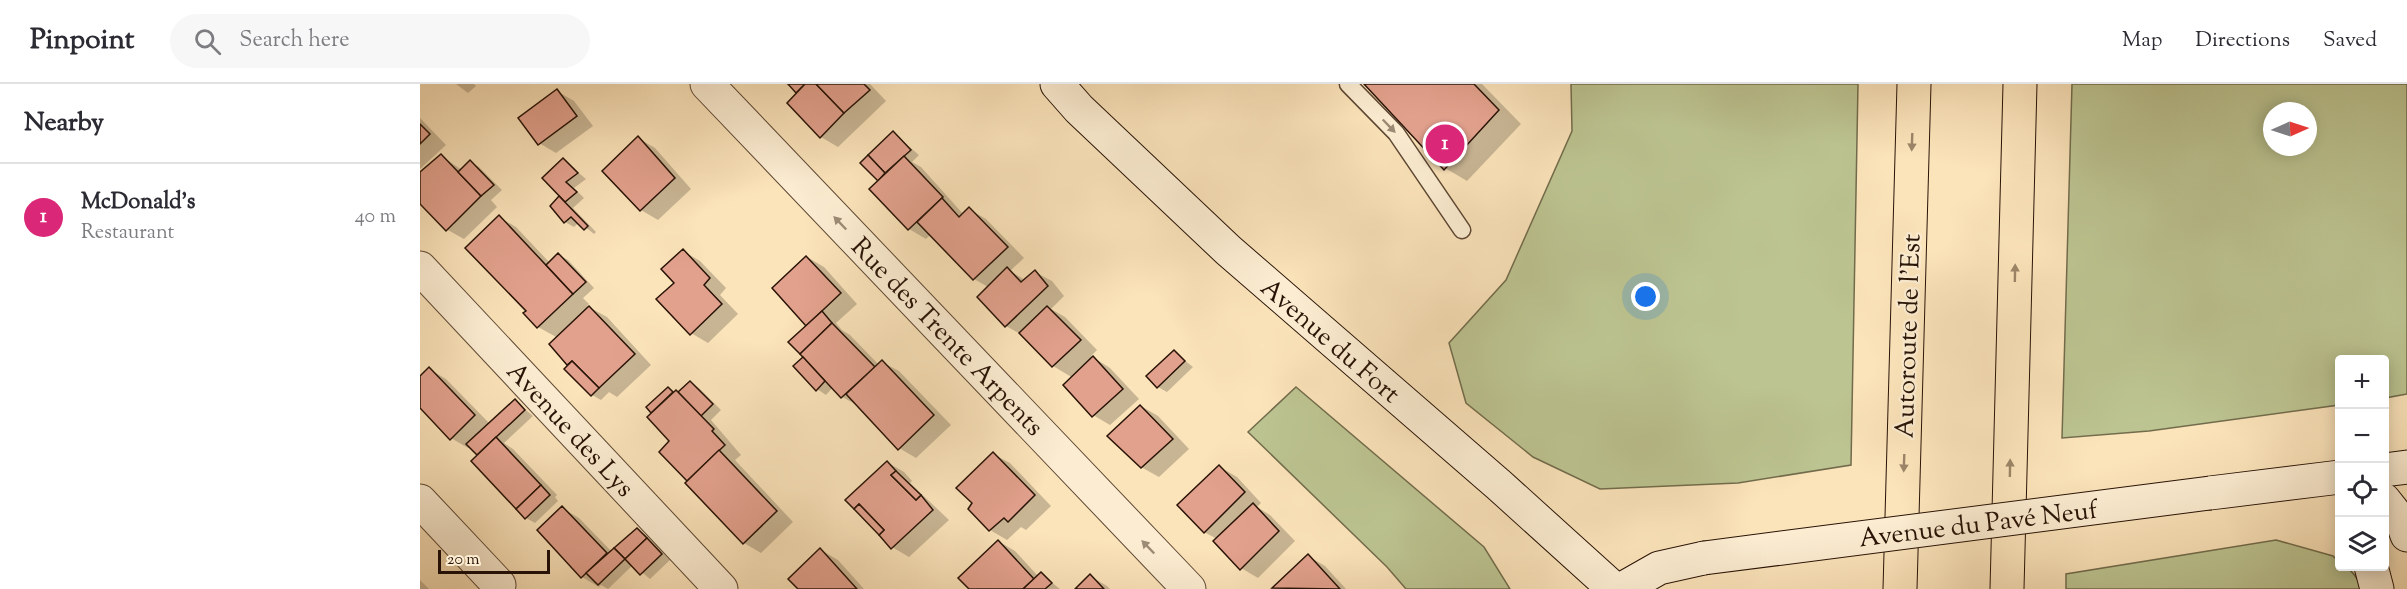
<!DOCTYPE html>
<meta charset="utf-8">
<style>
:root{--surface:#fff;--page:#f7f7f7;--text:#2b2b33;--muted:#7c7c81;--line:#e1e1e2;--accent:#db2777}
body{margin:0;font-family:"Sorts Mill Goudy",serif;background:var(--page);color:var(--text)}
.controls{position:absolute;right:18px;bottom:18px;display:grid;overflow:hidden;border-radius:6px;box-shadow:0 3px 15px #0003}
.controls button{width:54px;height:54px;display:grid;place-items:center;padding:0;border:0;border-bottom:2px solid var(--line);background:var(--surface);color:var(--text);font:30px sans-serif}
.compass{position:absolute;left:1843px;top:18px;width:54px;height:54px;border-radius:50%;background:var(--surface);box-shadow:0 3px 15px #0003;rotate:87deg}
.scale{position:absolute;left:18px;bottom:15px;width:112px;box-sizing:border-box;padding-left:6px;border:3px solid #281306;border-top:0;font-size:16px;line-height:21px;white-space:nowrap;color:#281306;-webkit-text-stroke:4px #fcedd2;paint-order:stroke}
.you{position:absolute;left:1226px;top:213px;width:21px;height:21px;margin:-15px;border:4px solid #fff;border-radius:50%;background:#1a73e8;box-shadow:0 0 0 9px #1a73e833}
.badge{display:grid;place-items:center;width:39px;height:39px;border-radius:50%;background:var(--accent);color:#fff;font-size:20px;font-weight:700}
.pin{position:absolute;translate:-50% -50%;border:3px solid #fff;box-shadow:0 2px 6px #0006}
.list{margin:0;padding:0;list-style:none}
h2{display:flex;justify-content:space-between;align-items:center;height:78px;margin:0;padding:0 24px;font-size:26px}
h2 small{font-size:20px;font-weight:400;color:var(--muted)}
.list li{display:grid;grid-template-columns:39px 1fr auto;gap:18px;align-items:center;box-sizing:border-box;height:108px;padding:0 24px;border-top:2px solid var(--line)}
.list b{display:block;font-size:22px;white-space:nowrap}
.list p{margin:0;font-size:20px;white-space:nowrap;color:var(--muted)}
.list em{font-size:20px;font-style:normal;color:var(--muted)}
.icon{flex:none;width:33px;height:33px;fill:none;stroke:currentColor;stroke-width:2;stroke-linecap:round;stroke-linejoin:round}
.map{position:relative;flex:none;width:1987px;height:505px;overflow:hidden}
header{display:flex;align-items:center;gap:36px;box-sizing:border-box;height:84px;padding:0 30px;background:var(--surface);border-bottom:2px solid var(--line)}
header strong{font-size:28px}
nav{display:flex;gap:33px;margin-inline-start:auto;font-size:21px}
.search{width:420px;height:54px;background:var(--page);display:flex;align-items:center;gap:15px;box-sizing:border-box;padding:0 21px;border-radius:33px;color:var(--muted);font-size:22px}
main{display:flex}
aside{flex:1;background:var(--surface)}
.map>svg:first-child{display:block}
.green{fill:#bcc491;stroke:#726c4c;stroke-width:1.5;fill-rule:evenodd}
.shadow{fill:#0003}
.building{fill:#e2a18d;stroke:#281306;stroke-width:1.5}
.lines{fill:none;stroke-linecap:round;stroke-linejoin:round}
.lane-casing{stroke:#5d4733;stroke-width:19}
.street-casing{stroke:#5d4733;stroke-width:35}
.secondary-casing{stroke:#281306;stroke-width:35}
.highway-casing{stroke:#281306;stroke-width:35}
.lane{stroke:#fcedd2;stroke-width:16}
.street{stroke:#fcedd2;stroke-width:33}
.secondary{stroke:#fcedd2;stroke-width:33}
.highway{stroke:#fbe3ba;stroke-width:33}
.secondary-bridge-casing{stroke:#281306;stroke-width:35;stroke-linecap:butt}
.secondary-bridge{stroke:#fcedd2;stroke-width:33}
.oneway{fill:#9d8b76}
.oneway2{fill:#9c8569}
.labels{text-anchor:middle;stroke-width:4.5;stroke-linejoin:round;paint-order:stroke}
.street-label{font-size:26px;fill:#281306;stroke:#fcedd2}
</style>
<header>
<strong>Pinpoint</strong>
<div class="search"><svg class="icon" aria-label="search" viewBox="0 0 24 24"><circle cx="10" cy="10" r="6"/><path d="M15 15l6 6"/></svg>Search here</div>
<nav><a>Map</a><a>Directions</a><a>Saved</a></nav>
</header>
<main>
<aside>
<h2>Nearby<small></small></h2>
<ul class="list">
<li><span class="badge">1</span><div><b>McDonald's</b><p>Restaurant</p></div><em>40 m</em></li>
</ul>
</aside>
<div class="map">
<svg width="1987" height="505" viewBox="0 0 1987 505">
<rect width="100%" height="100%" fill="#fbe3ba"/>
<filter id="stains"><feTurbulence type="fractalNoise" baseFrequency=".00333" numOctaves="4"/><feColorMatrix values="0 0 0 0 .2 0 0 0 0 .09 0 0 0 0 .02 0 0 0 .5 -.17"/></filter>
<radialGradient id="worn" r=".72"><stop offset=".6" stop-color="#630" stop-opacity="0"/><stop offset="1" stop-color="#630" stop-opacity=".3"/></radialGradient>
<!-- green -->
<g class="green">
<polygon points="1151,0 1438,0 1431,381 1318,399 1180,405 1113,373 1046,319 1029,259 1086,196 1152,47"/>
<path d="M1652,0H1987V310L1965,314L1964,276H1920L1919,321L1729,347L1642,354ZM1852,27H1888V63H1852Z"/>
<polygon points="876,303 1064,463 1090,505 986,505 967,483 828,348"/>
<path d="M1856,456L1913,472L1919,478L1920,482C1932,483 1937,495 1943,505H1646V490Z"/>
</g>
<!-- shadow -->
<g class="shadow">
<polygon points="36,0 54,0 56,2 48,9"/>
<polygon points="366,0 450,0 466,17 418,63 401,53 378,9"/>
<polygon points="946,0 1062,0 1101,40 1047,97 1025,84"/>
<polygon points="137,7 154,17 173,42 136,69 119,59"/>
<polygon points="0,34 26,61 0,85"/>
<polygon points="473,49 499,71 492,78 501,83 544,131 549,125 566,135 604,174 590,187 605,196 615,188 632,197 644,212 631,225 645,233 677,266 671,272 690,284 719,315 690,341 673,331 653,294 633,282 604,252 586,242 568,203 554,195 511,150 506,155 489,145 451,105 460,97"/>
<polygon points="218,54 235,64 271,105 238,136 221,126"/>
<polygon points="21,72 42,86 50,78 59,83 82,106 71,116 77,123 44,155 26,145 0,118 0,90"/>
<polygon points="143,76 166,95 154,104 164,114 153,124 176,148 174,150 159,138 154,143 145,138 132,122 141,112"/>
<polygon points="79,133 96,143 130,179 139,171 148,176 174,204 163,214 169,220 167,222 187,233 231,281 197,313 189,308 181,316 172,311 131,260 138,254 118,243 105,229 108,227"/>
<polygon points="263,167 280,177 306,204 300,211 318,230 288,259 271,249 256,199"/>
<polygon points="387,173 404,183 437,220 416,239 422,246 430,251 459,281 462,278 479,287 531,341 496,374 479,364 439,322 422,313 413,303 406,311 397,305 385,273 388,242"/>
<polygon points="754,268 773,283 747,308 738,303"/>
<polygon points="9,285 26,295 70,340 95,317 113,332 84,359 93,365 137,411 135,413 138,417 115,439 106,434 53,377 59,371 50,362 48,364 31,354 0,322 0,294"/>
<polygon points="270,298 279,304 301,326 291,336 321,371 315,376 373,438 341,469 324,459 241,368 251,357 228,323 248,305 259,309"/>
<polygon points="721,322 738,332 769,365 739,393 721,383"/>
<polygon points="573,370 590,379 631,422 606,446 601,443 587,456 570,446 554,419"/>
<polygon points="467,378 484,388 492,397 490,399 529,436 489,473 472,463"/>
<polygon points="800,383 817,393 841,419 837,423 850,431 875,457 838,494 821,484 797,455 784,448"/>
<polygon points="142,424 159,434 192,468 217,446 226,451 250,476 230,495 213,481 188,505 181,501 179,503 162,493 119,446"/>
<polygon points="578,457 595,467 618,492 621,490 640,505 551,505"/>
<polygon points="401,466 418,476 444,505 380,505"/>
<polygon points="888,472 905,482 926,505 854,504"/>
<polygon points="670,492 687,502 690,505 657,505"/>
<polygon points="0,496 9,505 0,505"/>
</g>
<!-- building -->
<g class="building">
<polygon points="368,0 385,0 376,9"/>
<polygon points="385,0 396,0 424,29 400,54 367,19"/>
<polygon points="396,0 444,0 450,6 424,29"/>
<polygon points="944,0 1054,0 1079,26 1024,86"/>
<polygon points="137,5 157,32 118,61 98,34"/>
<polygon points="0,40 10,50 0,60"/>
<polygon points="473,47 491,66 465,89 448,71"/>
<polygon points="218,52 255,94 220,127 182,87"/>
<polygon points="21,70 61,112 26,147 0,120 0,88"/>
<polygon points="448,71 465,89 458,97 440,79"/>
<polygon points="484,72 523,113 488,146 449,105"/>
<polygon points="143,74 158,89 146,98 157,108 145,118 122,94"/>
<polygon points="50,76 74,101 61,112 38,88"/>
<polygon points="139,112 168,142 164,146 151,133 144,139 130,122"/>
<polygon points="522,114 539,133 549,123 588,163 553,196 497,138"/>
<polygon points="79,131 153,210 117,244 103,229 106,227 45,164"/>
<polygon points="263,165 290,194 284,201 302,220 270,251 236,215 254,199 241,185"/>
<polygon points="138,169 166,198 153,210 126,181"/>
<polygon points="386,172 421,209 386,242 352,204"/>
<polygon points="587,183 601,198 615,186 628,202 585,243 557,213"/>
<polygon points="169,222 215,270 179,304 152,277 147,281 129,260"/>
<polygon points="627,222 661,256 632,283 599,249"/>
<polygon points="402,227 412,239 380,270 368,258"/>
<polygon points="412,239 455,283 421,314 380,270"/>
<polygon points="754,266 765,277 737,304 726,292"/>
<polygon points="673,272 703,305 672,333 643,301"/>
<polygon points="383,273 405,297 396,307 373,282"/>
<polygon points="462,276 514,331 478,366 426,310"/>
<polygon points="152,277 179,304 171,312 144,285"/>
<polygon points="9,283 55,331 30,356 0,324 0,292"/>
<polygon points="270,297 293,320 281,332 258,308"/>
<polygon points="248,303 253,308 231,329 226,323"/>
<polygon points="256,306 294,345 292,347 305,361 267,397 239,368 249,357 227,333"/>
<polygon points="95,315 105,326 57,371 46,360"/>
<polygon points="720,321 753,355 721,384 687,352"/>
<polygon points="76,353 121,401 96,425 51,377"/>
<polygon points="299,366 357,427 323,460 265,399"/>
<polygon points="573,368 615,411 588,438 584,434 569,447 548,425 552,419 536,404"/>
<polygon points="467,377 476,387 471,391 496,416 501,411 513,426 471,465 459,451 464,446 439,420 434,425 425,416"/>
<polygon points="799,381 825,408 784,449 757,421"/>
<polygon points="476,387 501,411 496,416 471,391"/>
<polygon points="121,401 130,411 105,435 96,425"/>
<polygon points="833,419 859,447 820,486 793,457"/>
<polygon points="439,420 464,446 459,451 434,425"/>
<polygon points="142,422 187,469 161,494 117,446"/>
<polygon points="217,444 227,454 205,475 194,464"/>
<polygon points="227,454 242,470 220,491 205,475"/>
<polygon points="578,456 614,495 603,505 549,505 538,494"/>
<polygon points="194,464 205,475 178,501 166,489"/>
<polygon points="400,464 437,505 378,505 368,495"/>
<polygon points="888,470 920,505 852,504"/>
<polygon points="621,488 632,499 625,505 603,505"/>
<polygon points="670,490 684,505 655,505"/>
</g>
<g class="lines">
<defs>
<polyline id="lane" points="928,0 976,49 1042,146"/>
<g id="street">
<polyline points="287,0 769,505"/>
<polyline points="0,184 301,505"/>
<polyline points="0,417 79,501"/>
</g>
<g id="secondary">
<polyline points="637,0 659,25 808,166 1079,401 1194,505"/>
<polyline points="1964,386 1987,383"/>
<polyline points="1790,409 1920,393"/>
<polyline points="1964,416 1983,440 1987,451"/>
<polyline points="1951,482 1957,505"/>
<polyline points="1202,505 1239,484 1284,474"/>
</g>
<g id="highway">
<polyline points="1480,505 1494,0"/>
<polyline points="1587,505 1600,0"/>
</g>
</defs>
<!-- lane casing -->
<use href="#lane" class="lane-casing"/>
<!-- street casing -->
<use href="#street" class="street-casing"/>
<!-- secondary casing -->
<use href="#secondary" class="secondary-casing"/>
<!-- highway casing -->
<use href="#highway" class="highway-casing"/>
<!-- lane -->
<use href="#lane" class="lane"/>
<!-- street -->
<use href="#street" class="street"/>
<!-- secondary -->
<use href="#secondary" class="secondary"/>
<!-- highway -->
<use href="#highway" class="highway"/>
<defs>
<polyline id="secondary-bridge" points="1284,474 1790,409"/>
</defs>
<!-- secondary-bridge casing -->
<use href="#secondary-bridge" class="secondary-bridge-casing"/>
<!-- secondary-bridge -->
<use href="#secondary-bridge" class="secondary-bridge"/>
</g>
<!-- one-way arrows -->
<defs><path id="oneway-solid" d="M-6-.8H1V-3.2L6.5 0L1 3.2V.8H-6Z" transform="scale(1.5)"/></defs>
<g class="oneway">
<use href="#oneway-solid" transform="translate(969 42) rotate(46)"/>
<use href="#oneway-solid" transform="translate(420 139) rotate(-134)"/>
<use href="#oneway-solid" transform="translate(728 463) rotate(-134)"/>
</g>
<g class="oneway2">
<use href="#oneway-solid" transform="translate(1492 58) rotate(92)"/>
<use href="#oneway-solid" transform="translate(1595 189) rotate(-89)"/>
<use href="#oneway-solid" transform="translate(1484 379) rotate(92)"/>
<use href="#oneway-solid" transform="translate(1590 384) rotate(-89)"/>
</g>
<g class="labels">
<!-- street labels -->
<g class="street-label">
<text transform="translate(528 252) rotate(46)" y="9">Rue des Trente Arpents</text>
<text transform="translate(1487 252) rotate(-88)" y="9">Autoroute de l’Est</text>
<text transform="translate(911 256) rotate(41)" y="9">Avenue du Fort</text>
<text transform="translate(151 345) rotate(47)" y="9">Avenue des Lys</text>
<text transform="translate(1558 439) rotate(-7)" y="9">Avenue du Pavé Neuf</text>
</g>
</g>
<rect width="100%" height="100%" filter="url(#stains)"/>
<rect width="100%" height="100%" fill="url(#worn)"/>
</svg>
<div class="controls">
<button>+</button>
<button>−</button>
<button><svg class="icon" aria-label="locate" viewBox="0 0 24 24"><circle cx="12" cy="12" r="6"/><path d="M12 2v4M12 18v4M2 12h4M18 12h4"/></svg></button>
<button><svg class="icon" aria-label="layers" viewBox="0 0 24 24"><path d="M12 4l9 5-9 5-9-5zM3 14l9 5 9-5"/></svg></button>
</div>
<svg class="compass" viewBox="-18 -18 36 36"><path d="M0-13l5 13h-10z" fill="#e53935"/><path d="M0 13l5-13h-10z" fill="#7c7c81"/></svg>
<div class="scale">20 m</div>
<div class="you"></div>
<div class="pin badge" style="left:1025px;top:60px">1</div>
</div>
</main>
